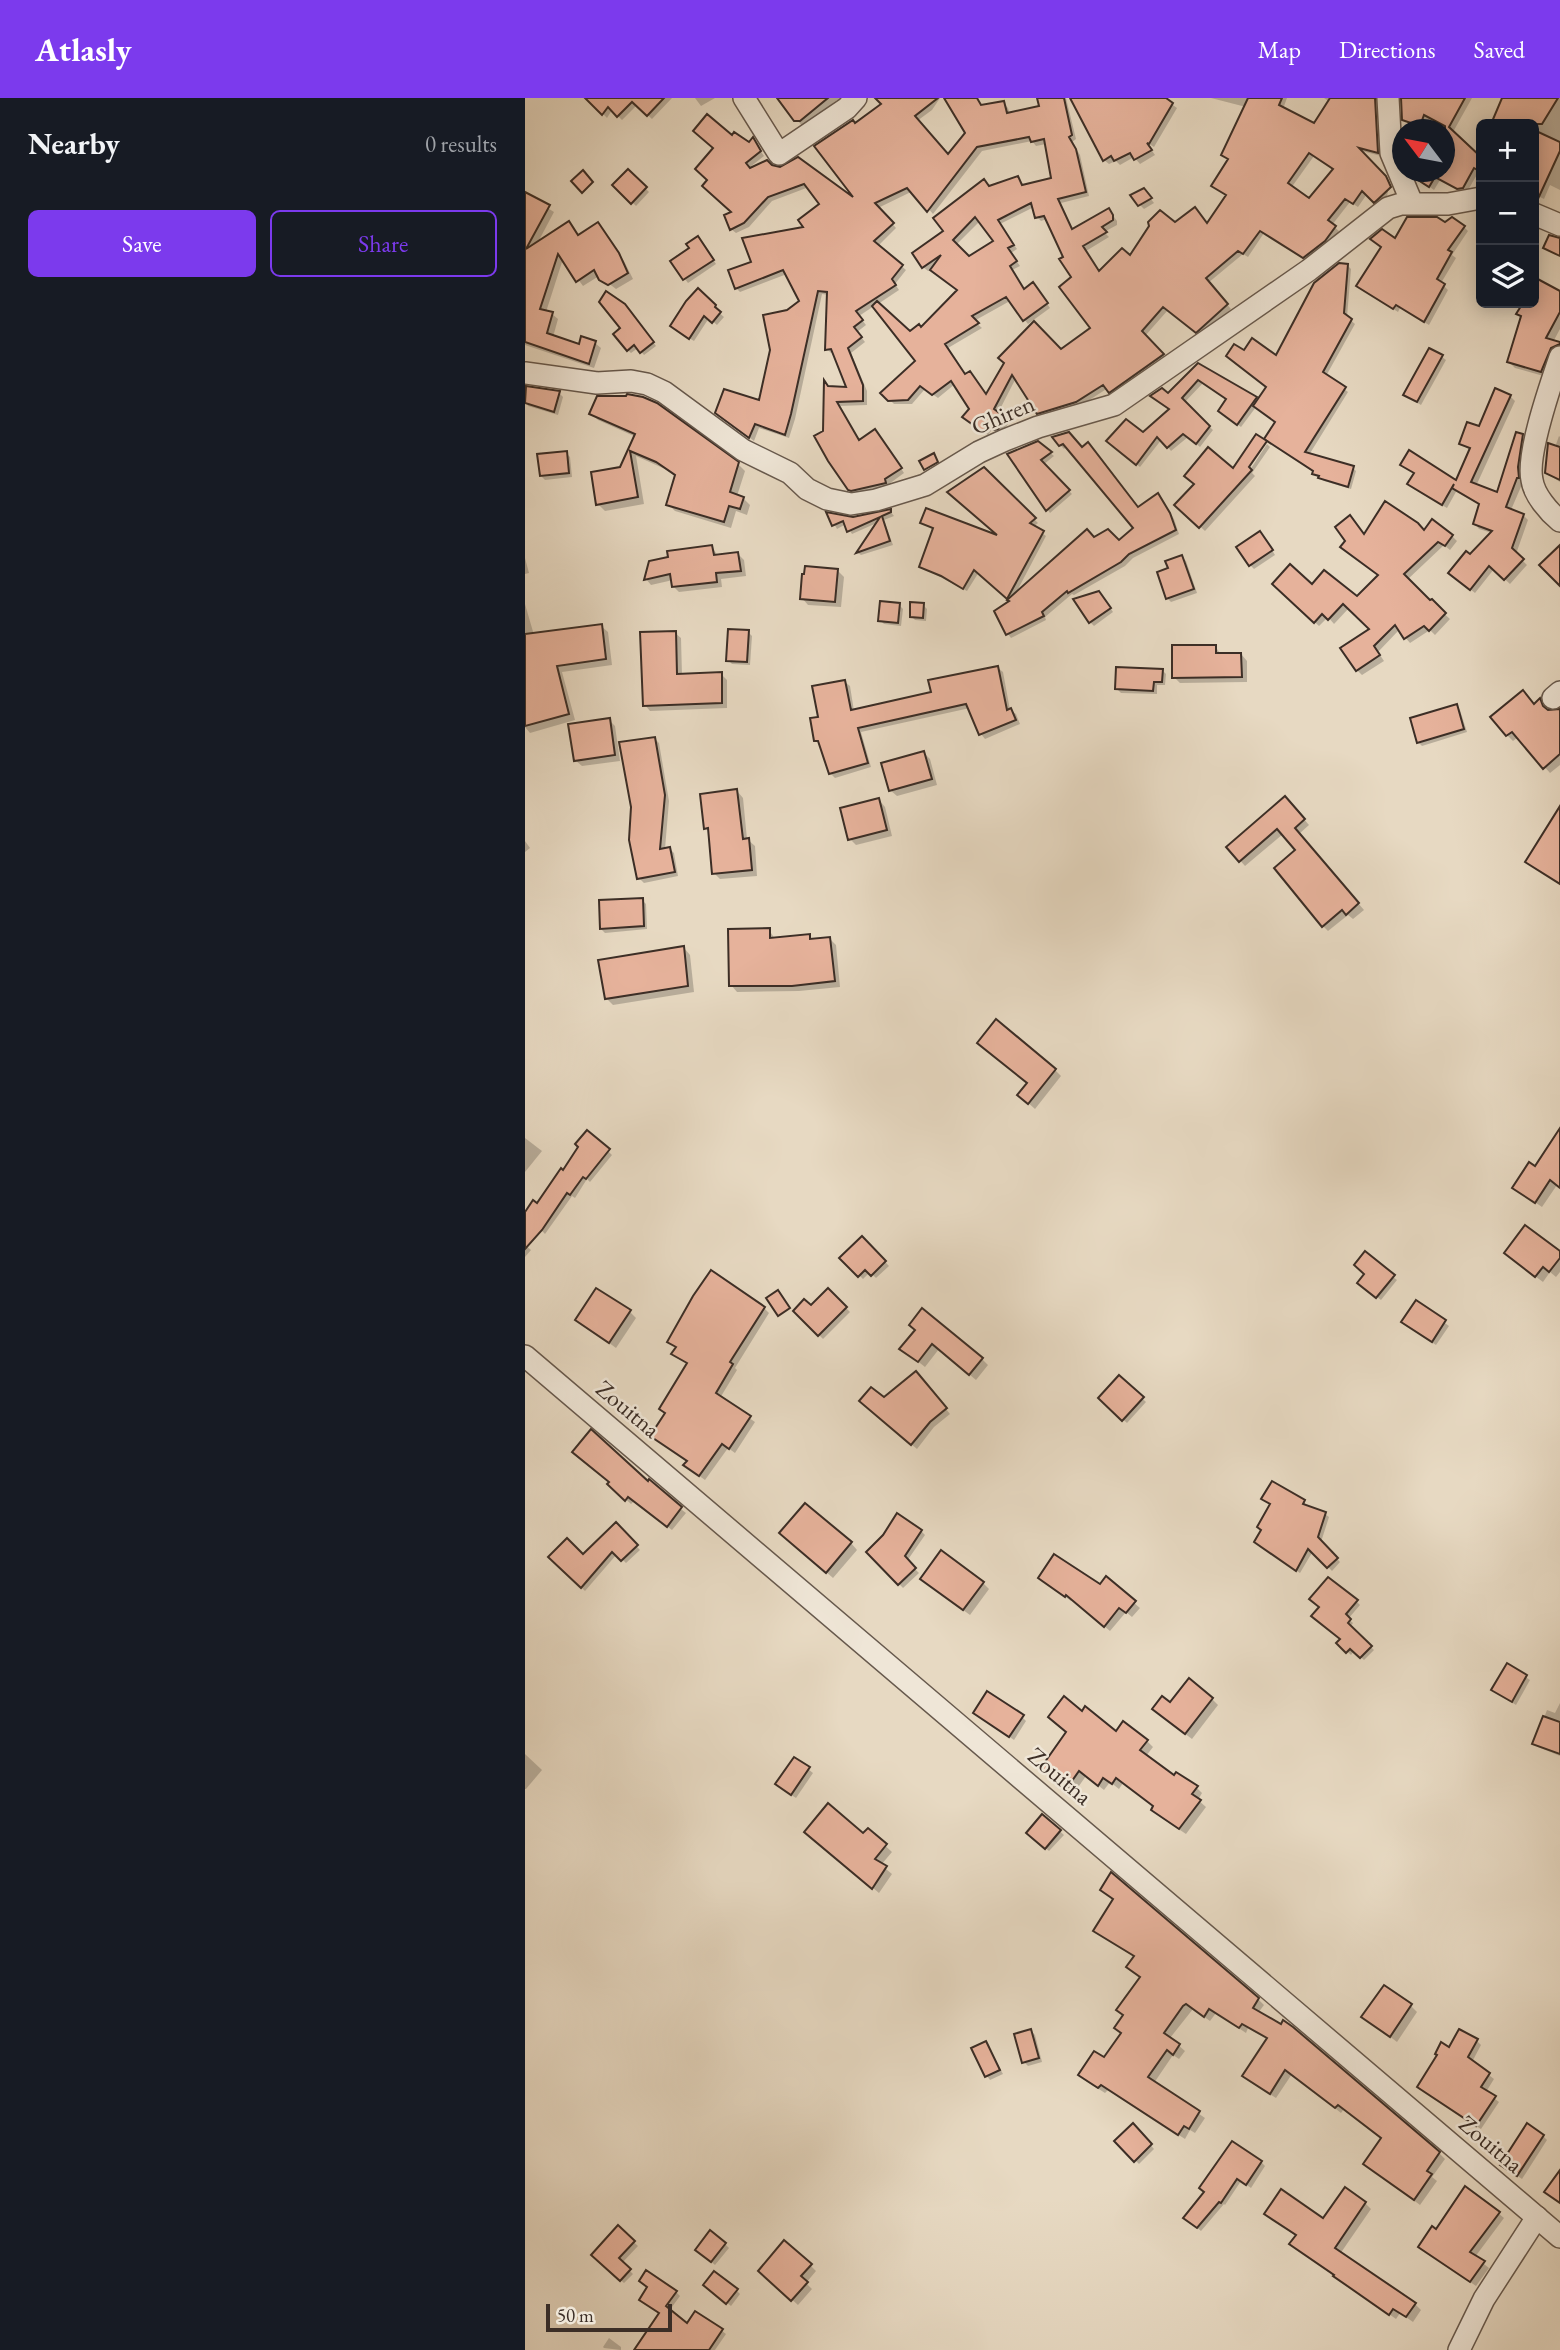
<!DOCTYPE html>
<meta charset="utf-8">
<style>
:root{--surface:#171b24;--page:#242831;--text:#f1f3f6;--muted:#9ea1a6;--line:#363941;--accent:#7c3aed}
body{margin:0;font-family:"EB Garamond",serif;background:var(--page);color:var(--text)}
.controls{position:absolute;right:21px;top:21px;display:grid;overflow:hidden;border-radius:10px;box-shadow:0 4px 18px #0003}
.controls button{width:63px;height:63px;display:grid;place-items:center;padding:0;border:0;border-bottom:2px solid var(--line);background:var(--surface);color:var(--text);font:35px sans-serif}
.compass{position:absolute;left:867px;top:21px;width:63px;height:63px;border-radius:50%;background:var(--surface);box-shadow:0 4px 18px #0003;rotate:302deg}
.scale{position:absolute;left:21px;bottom:18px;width:126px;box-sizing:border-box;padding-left:7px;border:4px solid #3c2e26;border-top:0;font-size:19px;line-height:24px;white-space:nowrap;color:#3c2e26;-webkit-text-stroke:5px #efe6d7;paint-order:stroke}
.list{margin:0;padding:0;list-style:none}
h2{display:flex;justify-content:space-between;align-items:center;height:91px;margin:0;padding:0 28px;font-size:30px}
h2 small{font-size:23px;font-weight:400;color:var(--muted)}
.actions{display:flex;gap:14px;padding:21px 28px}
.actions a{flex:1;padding:16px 0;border:2px solid var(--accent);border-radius:10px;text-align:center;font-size:24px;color:var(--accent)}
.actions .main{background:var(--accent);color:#fff}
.icon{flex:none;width:38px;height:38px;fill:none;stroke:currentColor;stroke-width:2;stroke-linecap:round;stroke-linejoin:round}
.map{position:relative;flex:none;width:1035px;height:2252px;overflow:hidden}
header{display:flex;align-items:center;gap:42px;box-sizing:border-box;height:98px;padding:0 35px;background:var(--accent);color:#fff}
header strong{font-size:33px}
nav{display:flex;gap:38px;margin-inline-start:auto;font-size:24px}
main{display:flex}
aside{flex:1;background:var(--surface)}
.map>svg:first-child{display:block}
.shadow{fill:#0003;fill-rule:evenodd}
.building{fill:#e6b29b;stroke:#3c2e26;stroke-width:2;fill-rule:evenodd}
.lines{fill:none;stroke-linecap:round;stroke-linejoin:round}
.street-casing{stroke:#67594d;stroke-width:24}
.street{stroke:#efe6d7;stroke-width:21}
.labels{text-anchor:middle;stroke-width:5;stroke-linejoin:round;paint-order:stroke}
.street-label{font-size:24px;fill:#3c2e26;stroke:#efe6d7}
</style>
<header>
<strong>Atlasly</strong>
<nav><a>Map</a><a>Directions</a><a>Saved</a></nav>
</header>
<main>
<aside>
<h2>Nearby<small>0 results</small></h2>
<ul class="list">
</ul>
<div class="actions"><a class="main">Save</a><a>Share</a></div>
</aside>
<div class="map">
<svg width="1035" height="2252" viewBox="0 0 1035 2252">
<rect width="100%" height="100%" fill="#e7d9c2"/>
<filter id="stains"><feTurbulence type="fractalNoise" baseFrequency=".00286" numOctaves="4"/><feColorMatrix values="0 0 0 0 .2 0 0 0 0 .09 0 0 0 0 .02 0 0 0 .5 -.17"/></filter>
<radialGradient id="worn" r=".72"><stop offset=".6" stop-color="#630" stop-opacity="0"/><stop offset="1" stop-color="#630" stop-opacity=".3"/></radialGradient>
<!-- shadow -->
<g class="shadow">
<polygon points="63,0 147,0 127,21 112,7 97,22 87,12 82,20"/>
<polygon points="170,0 190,0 176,8"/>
<polygon points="254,0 323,0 316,6 312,2 278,29"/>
<path d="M353,0H415L407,12L392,23L424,58L442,35L428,0H452L459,11L479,6L483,10L485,16L516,9L514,0H541L551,41L547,44L555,57L564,98L536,105L548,132L584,112L592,123V127L579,134L584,139L561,153L574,174L605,160L650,126L683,127L702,98L692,92L705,62L721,9L686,0H762L758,11L789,28L805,4L799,0H855L856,58L833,52L865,84L861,103L854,108L842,96L833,109L825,104L807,127L814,133L804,147L783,164L739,135L723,159L718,156L683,185L706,211L676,238L643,212L620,238L642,261L589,298L583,290L555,308L518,319L491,280L473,315L484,325L475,336L468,330L463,337L444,323L446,311L430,286L413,300L400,291L387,306H369L358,295L392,264L349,208L334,218L341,227L332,234L340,244L326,255L342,293V307L314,308L335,343L354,337L379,375L364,386V389L329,395L324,391L299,334L304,290H324L309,255H306L302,251L304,197L297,196L270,321L264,340L234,330L229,343L197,319L236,305L263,214L277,204L262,176L215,194L211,190L228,165L281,130L297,107L284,89L247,103L224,129L211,135L206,131L209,115L207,40L225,46L228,42L239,58L220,73L247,69L333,106L331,27L359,6ZM507,43L511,48L521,46L528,82L499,89L493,80L465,90L420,133L398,169L403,173L406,171L434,193L397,231L385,235L353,206L374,192L370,186L381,172L353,148L371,130L353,110L388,93L408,116L457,53ZM789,58L810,71L785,103L766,90ZM509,109L512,119L516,123L522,121L549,180L568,230L536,253L481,265L462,298L441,278L423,250L457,230L449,223L485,203L503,226L525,210L512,191L500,192L487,172L495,168L486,155L492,151L475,126ZM455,123L471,143L444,161L431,147Z"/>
<polygon points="547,0 638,0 652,10 629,49 621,44 630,57 615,66 609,59 595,67 591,63 584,66 579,62"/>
<polygon points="877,0 947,0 928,34 954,59 956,54 956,74 954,73 942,94 938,94 915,82 909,92 895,82 901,74 920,74 920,32 899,32 884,26 879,21"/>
<polygon points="979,0 1035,0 1035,92 1025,87 1019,101 1009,96 1009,26 968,26"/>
<polygon points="103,73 124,94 111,108 90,87"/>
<polygon points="0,96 29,114 12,146 44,125 54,138 73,126 99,163 108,181 91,191 74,178 58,188 38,161 21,214 27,216 33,221 28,239 55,248 70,245 76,250 69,270 0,247"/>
<polygon points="622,96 629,105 619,111 615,107"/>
<polygon points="920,126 939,129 943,133 927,157 931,160 916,185 923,192 904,227 875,210 873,214 833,188 871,143"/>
<polygon points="177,144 191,166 163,185 147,164"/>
<polygon points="822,167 826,171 822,219 830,226 801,278 823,294 784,357 828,370 831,373 826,391 799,383 793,379 752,324 731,309 716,329 698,316 703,301 678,285 659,305 688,332 675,349 663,339 646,353 637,341 615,369 586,346 618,336 646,312 643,297 673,267 734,303 743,290 719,254 752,260"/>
<polygon points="1012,183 1035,195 1035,231 1028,244 1035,246 1035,254 1022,279 990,270 984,264 997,219 994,215 1000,205 1009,205 1009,188"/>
<polygon points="173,192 194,211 192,213 199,219 192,227 184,220 169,243 151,232"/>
<polygon points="103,212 131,248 119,257 113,250 106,255 103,252 97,230"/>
<polygon points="917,259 921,262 896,307 884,300 880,296"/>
<polygon points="3,290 34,295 38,299 33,317 3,308 0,299"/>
<polygon points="985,298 990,303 951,388 973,396 997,338 1002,343 998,384 986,412 998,417 1003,422 991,456 1002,467 985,486 969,471 950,495 930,479 945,459 967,435 954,431 950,426 956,407 932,392 922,410 889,391 884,386 890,376 878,367 932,384 945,352 936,346 955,330"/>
<polygon points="66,315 213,366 220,373 212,398 218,400 225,407 222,417 211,413 206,430 150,413 143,406 151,379 140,371 111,358 119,406 80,413 73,406 96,370 111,339 73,322"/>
<polygon points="544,336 613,411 637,401 649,421 654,436 608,460 600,468 549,497 547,496 520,519 521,522 486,540 483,536 486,503 454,474 442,493 396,469 409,432 397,425 478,441 459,371 513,425 508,429 521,438 490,497 569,441 594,445 610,430 542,348 539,351 535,347"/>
<polygon points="1034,338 1035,339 1035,384 1021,375"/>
<polygon points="513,345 529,358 518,367 547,396 525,415 485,356"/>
<polygon points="742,346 745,349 727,375 730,378 680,433 652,407 709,373 721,378"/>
<polygon points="41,355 45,359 47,379 20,382 16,378"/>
<polygon points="365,413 369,418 359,422 368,447 336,457 333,455 354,424 327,436 321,426 312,431 304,416 328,421"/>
<polygon points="900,434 927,438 932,443 925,452 919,447 882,482 925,521 910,537 905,532 885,545 874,532 853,554 859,563 837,577 832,572 847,532 824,510 809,526 803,519 794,528 749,486 787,488 832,500 855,478 840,438"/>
<polygon points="739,439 750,457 729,471 725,467"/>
<polygon points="187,449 193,458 213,456 219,462 221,478 196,481 197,489 154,494 148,488 148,482 126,487 121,481 145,460"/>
<polygon points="657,459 661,463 672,495 646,504 642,500 645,471"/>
<polygon points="0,460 4,475 0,476"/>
<polygon points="312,472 319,479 316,509 283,507 277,500"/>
<polygon points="578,499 588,514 569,528 565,524"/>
<polygon points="0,506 9,537 76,528 83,534 87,567 37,574 50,622 5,635 0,629"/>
<polygon points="374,507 378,511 376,528 359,526 355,522"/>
<polygon points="398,507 402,511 401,523 390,522 386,518"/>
<polygon points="223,534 227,538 225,567 207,566 203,562"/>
<polygon points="150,535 156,540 157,577 196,576 202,582 202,610 125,613 120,607"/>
<polygon points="690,548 696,557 716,556 722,563 722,584 655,585 649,579"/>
<polygon points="473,570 478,574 485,612 491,616 495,626 460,641 456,636 445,610 336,634 346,669 310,680 305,675 296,647 291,642 295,620 320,584 325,588 329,613 408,595"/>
<polygon points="637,572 641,576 640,587 632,587 632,596 596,595 592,591"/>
<polygon points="1015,603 1022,614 1035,612 1035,667 1025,675 993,639 988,643 982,637"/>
<polygon points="931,608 935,612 942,634 897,648 893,644"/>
<polygon points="84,622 90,628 95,663 57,668 50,662"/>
<polygon points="129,640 134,645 144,703 140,751 144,750 149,755 153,778 119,785 114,780"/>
<polygon points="399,655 405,661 412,687 372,698 365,692"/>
<polygon points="212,693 218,700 222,741 230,748 232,778 195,781 189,775 185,734 181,730"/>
<polygon points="354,702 360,709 367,738 331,747 325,741"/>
<polygon points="765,705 784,727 774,736 839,812 828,821 823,817 803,833 798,828 772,752 758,736 720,768 704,750"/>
<polygon points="0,743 5,750 0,754"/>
<polygon points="117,802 121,806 122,831 80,835 76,831"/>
<polygon points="244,832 250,841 284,838 289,843 305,841 311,847 315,889 274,893 212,894 206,887"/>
<polygon points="159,850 165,857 169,894 88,907 81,900"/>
<polygon points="530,972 536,978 510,1011 501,1003"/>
<polygon points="63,1034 87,1057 65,1084 62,1081 50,1100 47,1098 20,1136 0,1115 13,1107 39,1074"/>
<polygon points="0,1040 17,1053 0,1074"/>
<polygon points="1035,1040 1035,1089 1032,1087 1017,1109 989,1090 1010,1070"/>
<polygon points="337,1140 364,1168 351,1180 345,1174 338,1181 317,1160"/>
<polygon points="0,1147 6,1152 0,1159"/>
<polygon points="1035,1155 1035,1174 1031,1179 1025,1174 1018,1184 987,1161"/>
<polygon points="868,1179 872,1182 856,1202 838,1188"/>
<polygon points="303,1192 325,1214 298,1241 270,1213 286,1210"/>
<polygon points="891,1204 924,1228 911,1247 882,1228"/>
<polygon points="239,1210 244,1215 210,1270 212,1272 195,1300 230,1324 210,1355 203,1350 180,1382 166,1372 141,1316 163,1266 149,1255 152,1250 145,1244"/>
<polygon points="105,1214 111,1220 91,1250 53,1222"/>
<polygon points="392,1233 457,1261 463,1267 451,1282 414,1251 400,1269 377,1251"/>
<polygon points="594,1279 621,1304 602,1325 575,1300"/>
<polygon points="396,1280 425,1316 409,1329 392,1351 341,1308 359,1302"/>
<polygon points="84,1386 123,1386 161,1415 147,1432 109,1403 106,1406"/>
<polygon points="742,1404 779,1404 782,1409 800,1416 804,1419 796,1444 815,1464 807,1473 788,1453 775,1475 734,1448 746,1407"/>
<polygon points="91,1427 115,1452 101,1465 92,1456 60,1493 25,1459 58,1458"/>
<polygon points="396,1433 400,1437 382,1463 394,1475 378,1490 343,1454"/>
<polygon points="263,1441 326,1445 332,1452 308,1480"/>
<polygon points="515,1480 575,1488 581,1481 615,1510 607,1519 601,1514 585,1533 547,1501 546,1503"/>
<polygon points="458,1485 464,1491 445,1517 404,1487"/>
<polygon points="831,1503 835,1507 823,1521 828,1525 825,1529 849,1552 839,1562 829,1553 826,1557 814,1545 817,1542 792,1521"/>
<polygon points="982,1567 1005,1582 991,1607 968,1592"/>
<polygon points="687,1601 693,1607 667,1641 635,1617 645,1607"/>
<polygon points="1035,1605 1035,1658 1013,1649 1009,1646 1022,1612 1030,1615"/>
<polygon points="450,1615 497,1619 501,1623 489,1642"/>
<polygon points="557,1615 591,1636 622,1643 628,1649 621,1658 649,1680 671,1689 677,1695 673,1702 681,1709 661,1736 634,1718 628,1712 630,1709 598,1685 594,1691 585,1684 579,1692 561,1678 549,1695 517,1671"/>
<polygon points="0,1656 17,1672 1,1691 0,1691"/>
<polygon points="270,1661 288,1675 271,1700 256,1690"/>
<polygon points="518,1718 539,1737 524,1753 503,1735"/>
<polygon points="343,1732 367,1754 356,1767 367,1776 354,1795 288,1739 338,1738"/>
<polygon points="577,1792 733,1901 739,1907 733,1915 914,2055 920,2061 907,2079 912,2083 895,2107 840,2066 858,2041 819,2011 816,2015 767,1976 751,2000 725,1984 720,1978 743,1942 723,1930 721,1935 691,1915 685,1923 668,1911 645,1940 660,1953 654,1961 648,1957 629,1985 680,2020 670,2035 665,2032 660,2041 583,1992 580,1995 561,1983 555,1977 580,1962 597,1936 599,1917 616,1880 610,1859 571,1833 590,1802"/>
<polygon points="886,1908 892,1914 872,1944 839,1919"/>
<polygon points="506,1933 510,1937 517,1964 503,1968 499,1964"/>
<polygon points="952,1943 956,1947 947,1964 969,1981 961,1994 974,2004 956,2031 898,1993 925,1951"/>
<polygon points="461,1945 478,1976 465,1982 462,1978"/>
<polygon points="608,2027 629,2051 614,2066 591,2043"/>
<polygon points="1018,2038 1022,2042 997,2081 977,2067"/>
<polygon points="736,2064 740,2068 726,2090 716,2083 700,2107 699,2106 676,2133 664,2123 681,2094"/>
<polygon points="840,2105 846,2111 815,2156 890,2206 896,2212 888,2224 875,2215 871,2221 772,2151 772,2139 741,2116 799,2122"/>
<polygon points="973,2115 979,2120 950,2159 964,2170 951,2188 901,2154 912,2133"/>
<polygon points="93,2130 113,2148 97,2165 108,2176 99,2185 68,2157"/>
<polygon points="200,2146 204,2150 190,2167 176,2155"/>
<polygon points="285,2167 291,2173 281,2185 287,2191 273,2207 241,2178"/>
<polygon points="184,2191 212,2193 215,2196 206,2208"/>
<polygon points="151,2194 155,2198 144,2213 163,2227 197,2233 201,2236 190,2252 112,2252"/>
<polygon points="84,2240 96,2249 96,2252 79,2250 78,2249"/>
</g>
<!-- building -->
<g class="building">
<polygon points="60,0 139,0 122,18 107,4 92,19 83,9 77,17"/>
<polygon points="252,0 303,0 275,23 269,23"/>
<path d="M350,0H413L390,18L423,56L440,35L419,0H452L456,7L479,3L482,15L514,8L512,0H539L547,37L544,39L551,51L561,94L533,101L547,131L584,110L588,117V122L577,129L582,134L558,148L574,173L597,150L605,157L624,128L623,124L635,112L650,124L670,109L682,125L701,97L686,88L703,61L696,57L723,0H757L754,7L789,25L805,0H850L853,55L834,50L861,78L866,89L849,105L837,93L828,106L820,101L803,122L811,128L800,143L778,160L735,133L718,156L713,153L681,180L703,206L671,235L638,209L617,233L639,256L584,295L578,287L551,304L512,316L487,277L469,311L481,320L473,331L469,332L463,328L458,334L437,319L444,311L426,283L407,297L395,288L383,302L363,303L355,295L390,263L347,208L352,203L385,233L394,226L396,229L432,192L405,172L416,157L397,170L387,155L418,133L408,120L459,81L464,88L493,78L497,87L526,80L519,41L506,44L504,39L452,49L402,114L382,90L350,105L369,125L349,143L378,167L367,181L371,187L331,213L338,222L329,229L337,239L323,250L338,287V303L312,304L334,342L350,331L377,370L360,381L361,385L326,393L323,392L303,363L289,338L298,333L299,282L303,288L321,289L306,251L300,252L302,194L293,193L266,316L260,337L230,326L224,340L190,315L199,291L234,302L245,252L238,217L262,212L274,203L258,172L210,191L203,172L226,164L217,140L278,129L273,122L294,106L279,86L243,99L219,125L205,132L199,117L206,114L177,88L182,82L170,71L188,50L168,33L182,16L207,37L209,34L224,44L228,39L236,53L221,65L225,70L242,62L247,67L255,69L273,59L328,99L289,48L328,22L330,25L356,6ZM784,55L808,71L784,100L763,85ZM506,105L510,120L519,118L538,159L534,161L546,179L534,189L565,230L536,251L509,223L473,260L479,265L461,296L445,273L440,276L420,246L454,225L447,218L481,199L498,223L523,205L508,184L499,191L485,168L492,163L483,150L489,147L473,122ZM450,119L468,143L444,158L428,142Z"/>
<polygon points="545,0 641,0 648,5 624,46 622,45 627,52 609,62 605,55 589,63 586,58 578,63"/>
<polygon points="876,0 940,0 924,29 956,59 956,74 949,70 938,90 932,91 910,79 904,89 893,82 899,74 920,74 920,28 899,17 895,28 877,22"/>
<polygon points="977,0 1033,0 1017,26 966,26"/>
<polygon points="1009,32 1035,44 1035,53 1012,103 1009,103"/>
<polygon points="103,71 122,89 106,106 87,87"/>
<polygon points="58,72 68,84 57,95 46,83"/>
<polygon points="619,90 627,100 613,108 605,97"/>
<polygon points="0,94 25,107 1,151 44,123 53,137 73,124 94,155 103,175 83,187 74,182 69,172 51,184 33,156 15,211 28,214 22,235 54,246 56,238 71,243 64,266 0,244"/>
<polygon points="882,119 912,119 920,124 927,119 940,128 923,152 927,154 912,181 920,186 899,224 871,207 868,211 831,188 856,149 845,141 857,131 870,140"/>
<polygon points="1024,137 1035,140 1035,158 1018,150"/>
<polygon points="173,138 189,162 158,182 145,163 164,150 161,146"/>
<polygon points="814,165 823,166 819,215 827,221 798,274 821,289 780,354 829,368 823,389 793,380 794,378 787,376 788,373 739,341 750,324 728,308 741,289 701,258 709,246 719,252 727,240 751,257 789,185"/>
<polygon points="1009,179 1035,193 1035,214 1021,240 1035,244 1035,246 1026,250 1016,274 982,264 996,218 991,216 998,205 1009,205"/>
<polygon points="173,190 191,207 190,209 196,214 187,225 179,218 164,241 145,228 161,203"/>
<polygon points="81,193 100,206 129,244 115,255 109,247 102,253 88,236 95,230 74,204"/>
<polygon points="904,250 918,257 892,304 878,297"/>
<polygon points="673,265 732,299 712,327 693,313 701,301 673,282 657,300 685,328 671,346 658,336 642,350 632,339 611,367 581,343 601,321 618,334 644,311 625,298 637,290 643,295"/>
<polygon points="1,288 35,293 29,314 0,305"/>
<polygon points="970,290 986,297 946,384 972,394 991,334 998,336 993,369 994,380 992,380 981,409 999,416 987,450 999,461 979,482 964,468 945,492 923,475 941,453 945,456 967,433 948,426 954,406 927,390 929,386 917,407 882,386 889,375 875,367 884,352 931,382 945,350 934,346 942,324 954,328"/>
<polygon points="102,296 118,299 132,305 214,364 205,394 219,399 215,411 204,408 199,424 141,407 150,377 131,364 105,353 113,399 71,407 66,374 95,369 110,336 64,316 72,298 101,298"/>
<polygon points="544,334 557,349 563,344 613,409 633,395 645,415 651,432 604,456 596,464 543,495 542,493 517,514 519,518 481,537 469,513 484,503 482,502 562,431 569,439 583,431 594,442 608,430 538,346 534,348 527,339"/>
<polygon points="731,336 742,343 724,369 727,372 674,430 649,407 669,386 659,378 683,349 708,370"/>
<polygon points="513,343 527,354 516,362 545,392 521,413 482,356"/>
<polygon points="1023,345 1035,349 1035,382 1020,375"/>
<polygon points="42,353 44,375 15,378 12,356"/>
<polygon points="409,355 413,364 399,372 394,363"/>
<polygon points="459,369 511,420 505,425 519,433 482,501 449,472 438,491 416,478 394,469 408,430 395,425 401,410 472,437 422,394"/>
<polygon points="860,403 893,425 899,432 907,421 928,437 920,448 913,444 879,476 905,502 907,501 921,515 904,533 899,528 879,541 870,527 849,548 855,557 831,573 815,550 844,531 818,506 803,522 797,516 789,525 747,486 765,466 787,486 799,472 832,498 853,477 815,449 820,443 810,429 825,417 839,436"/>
<polygon points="366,411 366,414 357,418 365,443 331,455 355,419 322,434 318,423 307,428 301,414 328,419"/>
<polygon points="735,433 748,452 724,468 711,449"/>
<polygon points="187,447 189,457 213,454 216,473 191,475 192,484 147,489 145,476 119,482 124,463 143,459 142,453"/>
<polygon points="1035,447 1035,488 1014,467"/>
<polygon points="657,457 669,491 641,501 632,474 643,470 640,463"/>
<polygon points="280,468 313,471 310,504 275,501 277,476 279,476"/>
<polygon points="574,493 586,510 564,525 548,501"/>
<polygon points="355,503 375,505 373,525 353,523"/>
<polygon points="385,504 399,505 398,520 385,519"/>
<polygon points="77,526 81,561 32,568 44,616 0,628 0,536"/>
<polygon points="203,531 224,532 222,564 201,563"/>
<polygon points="151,533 152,576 197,574 197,605 118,608 115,534"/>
<polygon points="647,547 691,547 691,555 716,555 717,579 647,580"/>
<polygon points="473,568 482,612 486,610 491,622 454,637 441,606 333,630 343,665 304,676 293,643 289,643 285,620 293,619 287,588 320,582 326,612 406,594 403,582"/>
<polygon points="591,569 638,571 637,584 629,584 628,593 590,591"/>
<polygon points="998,592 1009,606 1015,600 1018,608 1023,612 1035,611 1035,656 1018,671 987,634 981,638 965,619"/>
<polygon points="932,606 939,631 892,645 885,620"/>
<polygon points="85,620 90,657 49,663 43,626"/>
<polygon points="130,639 140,697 135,751 145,749 150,774 112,781 104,742 106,709 94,644"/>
<polygon points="399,653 407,681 364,693 356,665"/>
<polygon points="212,691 218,741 224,740 227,772 187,776 183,730 179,731 175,696"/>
<polygon points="760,698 780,721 770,730 834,805 821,817 817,812 797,829 749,770 770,752 752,731 714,764 701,749"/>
<polygon points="354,700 362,732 323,742 315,710"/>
<polygon points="1035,708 1035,786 1000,764"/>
<polygon points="118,800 119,828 75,831 74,802"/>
<polygon points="245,830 245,840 285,836 285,841 305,839 310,883 267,888 204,888 203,831"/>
<polygon points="159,848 163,888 80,901 73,862"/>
<polygon points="471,921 531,971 503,1006 492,997 502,985 452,945"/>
<polygon points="1035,1030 1035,1090 1025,1082 1010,1105 987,1090 1004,1064 1010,1068"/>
<polygon points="62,1032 85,1051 61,1081 58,1079 45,1097 42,1095 17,1132 0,1151 0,1114 8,1102 12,1105 36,1070 38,1072 53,1049 50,1046"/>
<polygon points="1000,1127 1035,1153 1035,1160 1024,1174 1018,1169 1010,1179 979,1155"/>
<polygon points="337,1138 361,1163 346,1178 340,1172 333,1179 314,1160"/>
<polygon points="840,1153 870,1177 851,1200 832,1185 839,1176 829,1167"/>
<polygon points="186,1172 240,1209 205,1264 208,1266 191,1295 226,1318 204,1351 197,1346 174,1378 158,1367 162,1363 125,1338 140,1315 134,1311 162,1265 146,1256 151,1249 142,1244 168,1198"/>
<polygon points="71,1190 106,1212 84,1245 50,1222"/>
<polygon points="303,1190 322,1209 293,1238 268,1213 279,1201 286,1207"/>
<polygon points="253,1192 265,1210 253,1218 241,1200"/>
<polygon points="891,1202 921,1222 907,1244 876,1224"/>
<polygon points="397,1210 458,1260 444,1277 407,1246 393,1264 374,1251 390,1232 384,1227"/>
<polygon points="391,1273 422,1310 405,1324 386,1347 334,1303 346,1289 359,1299"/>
<polygon points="594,1277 619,1299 597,1323 573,1300"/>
<polygon points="66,1331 123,1383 124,1381 157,1409 142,1429 103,1399 100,1403 82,1386 84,1384 47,1354"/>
<polygon points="747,1383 780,1402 778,1406 801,1414 793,1439 813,1460 802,1470 783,1451 771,1473 729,1444 736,1432 732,1429 745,1406 736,1401"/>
<polygon points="280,1405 327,1444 301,1475 254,1435"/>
<polygon points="372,1415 397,1432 380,1458 391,1470 373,1487 341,1454 358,1437"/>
<polygon points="91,1424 113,1447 96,1463 87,1454 56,1490 23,1459 42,1440 58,1456"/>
<polygon points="416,1452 459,1484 438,1512 395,1481"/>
<polygon points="529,1456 575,1486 581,1478 611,1503 601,1515 594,1510 579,1529 541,1497 540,1499 513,1480"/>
<polygon points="803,1479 833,1502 821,1516 826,1521 823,1525 847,1548 835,1560 825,1551 821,1555 811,1545 815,1541 786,1518 794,1509 784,1501"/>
<polygon points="982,1565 1002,1577 987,1604 966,1592"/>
<polygon points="664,1580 688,1600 660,1636 627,1611 637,1598 645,1604"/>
<polygon points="462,1593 499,1617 484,1639 448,1615"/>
<polygon points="539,1598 557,1613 560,1608 591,1633 598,1623 623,1642 615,1652 649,1677 651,1674 673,1688 667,1696 676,1702 654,1731 626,1712 628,1708 591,1680 587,1686 578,1680 573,1688 554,1673 542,1690 515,1671 541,1634 523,1619"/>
<polygon points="1018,1618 1035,1624 1035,1656 1007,1646"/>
<polygon points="269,1659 285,1669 266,1697 250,1686"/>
<polygon points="303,1705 338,1735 343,1730 362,1746 350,1761 362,1768 347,1791 279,1734"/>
<polygon points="517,1716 536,1732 520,1751 501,1735"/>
<polygon points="586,1774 734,1900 728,1910 756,1926 758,1922 768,1929 915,2054 902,2073 907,2076 889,2102 838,2066 856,2040 813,2007 810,2010 760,1972 745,1996 717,1978 742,1940 717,1926 714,1930 684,1911 679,1919 661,1906 658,1908 639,1935 655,1946 648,1957 642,1952 623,1979 675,2013 664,2031 659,2028 653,2037 576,1987 573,1990 553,1977 569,1953 579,1959 596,1935 589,1930 598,1917 591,1912 615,1879 601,1869 609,1858 568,1833 588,1801 575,1792"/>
<polygon points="859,1887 887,1906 865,1939 836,1919"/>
<polygon points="506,1931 514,1960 497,1965 489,1936"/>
<polygon points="934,1931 953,1941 943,1959 965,1975 956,1989 971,1998 951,2028 892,1989 912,1957 910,1956 916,1944 924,1949"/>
<polygon points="461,1943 475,1972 460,1979 446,1950"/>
<polygon points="608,2025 627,2046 609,2064 589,2043"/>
<polygon points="1002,2025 1019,2037 992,2078 975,2067"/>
<polygon points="707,2043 737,2063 721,2087 712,2081 696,2105 694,2104 672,2130 658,2120 679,2094 674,2090"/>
<polygon points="1035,2072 1035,2105 1019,2094"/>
<polygon points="940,2088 975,2114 945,2154 960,2163 945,2184 893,2149 907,2128 911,2131"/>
<polygon points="820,2089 841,2104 810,2150 891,2205 881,2219 868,2211 864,2217 808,2178 809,2177 764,2146 771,2137 739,2116 756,2091 798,2120"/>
<polygon points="93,2127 110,2143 94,2160 106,2171 95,2183 66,2157"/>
<polygon points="185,2132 201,2145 186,2164 170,2152"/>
<polygon points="259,2142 287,2166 276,2178 283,2184 266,2203 233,2173"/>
<polygon points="121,2172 152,2193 141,2208 162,2225 170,2213 198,2231 184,2252 109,2252 134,2215 114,2202 122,2189 114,2183"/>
<polygon points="189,2173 213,2191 201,2206 178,2187"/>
</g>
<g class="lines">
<defs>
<g id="street">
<polyline points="219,0 254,56 322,10 331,0"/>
<polyline points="863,0 866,55 887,105"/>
<polyline points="1009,116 1035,127"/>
<path d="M1035,259C1026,286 1001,356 1007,382C1009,397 1024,414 1035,423"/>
<polyline points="0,275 72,285 106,283 122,286 139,294 218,352 265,375 282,391 302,401 326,406 351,402 400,387 454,354 480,342 513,329 589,307 784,172 863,110 876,106 923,106 956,100"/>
<polyline points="1028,600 1035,594"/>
<polyline points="0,1258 1035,2139"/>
<polyline points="934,2252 959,2201 1012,2119"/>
</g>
</defs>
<!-- street casing -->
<use href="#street" class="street-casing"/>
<!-- street -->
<use href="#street" class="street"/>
</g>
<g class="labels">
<!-- street labels -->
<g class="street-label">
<text transform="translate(478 317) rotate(-23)" y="8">Ghiren</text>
<text transform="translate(103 1311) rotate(40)" y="8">Zouitna</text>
<text transform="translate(535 1678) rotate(40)" y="8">Zouitna</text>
<text transform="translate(966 2046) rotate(40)" y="8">Zouitna</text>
</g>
</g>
<rect width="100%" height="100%" filter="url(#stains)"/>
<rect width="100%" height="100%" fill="url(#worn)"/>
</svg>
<div class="controls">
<button>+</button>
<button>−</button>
<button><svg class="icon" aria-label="layers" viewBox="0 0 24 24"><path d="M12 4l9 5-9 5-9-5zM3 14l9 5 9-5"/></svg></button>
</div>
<svg class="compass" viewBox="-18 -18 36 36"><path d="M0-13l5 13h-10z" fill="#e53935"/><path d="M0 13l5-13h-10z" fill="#9ea1a6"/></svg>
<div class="scale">50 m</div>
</div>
</main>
